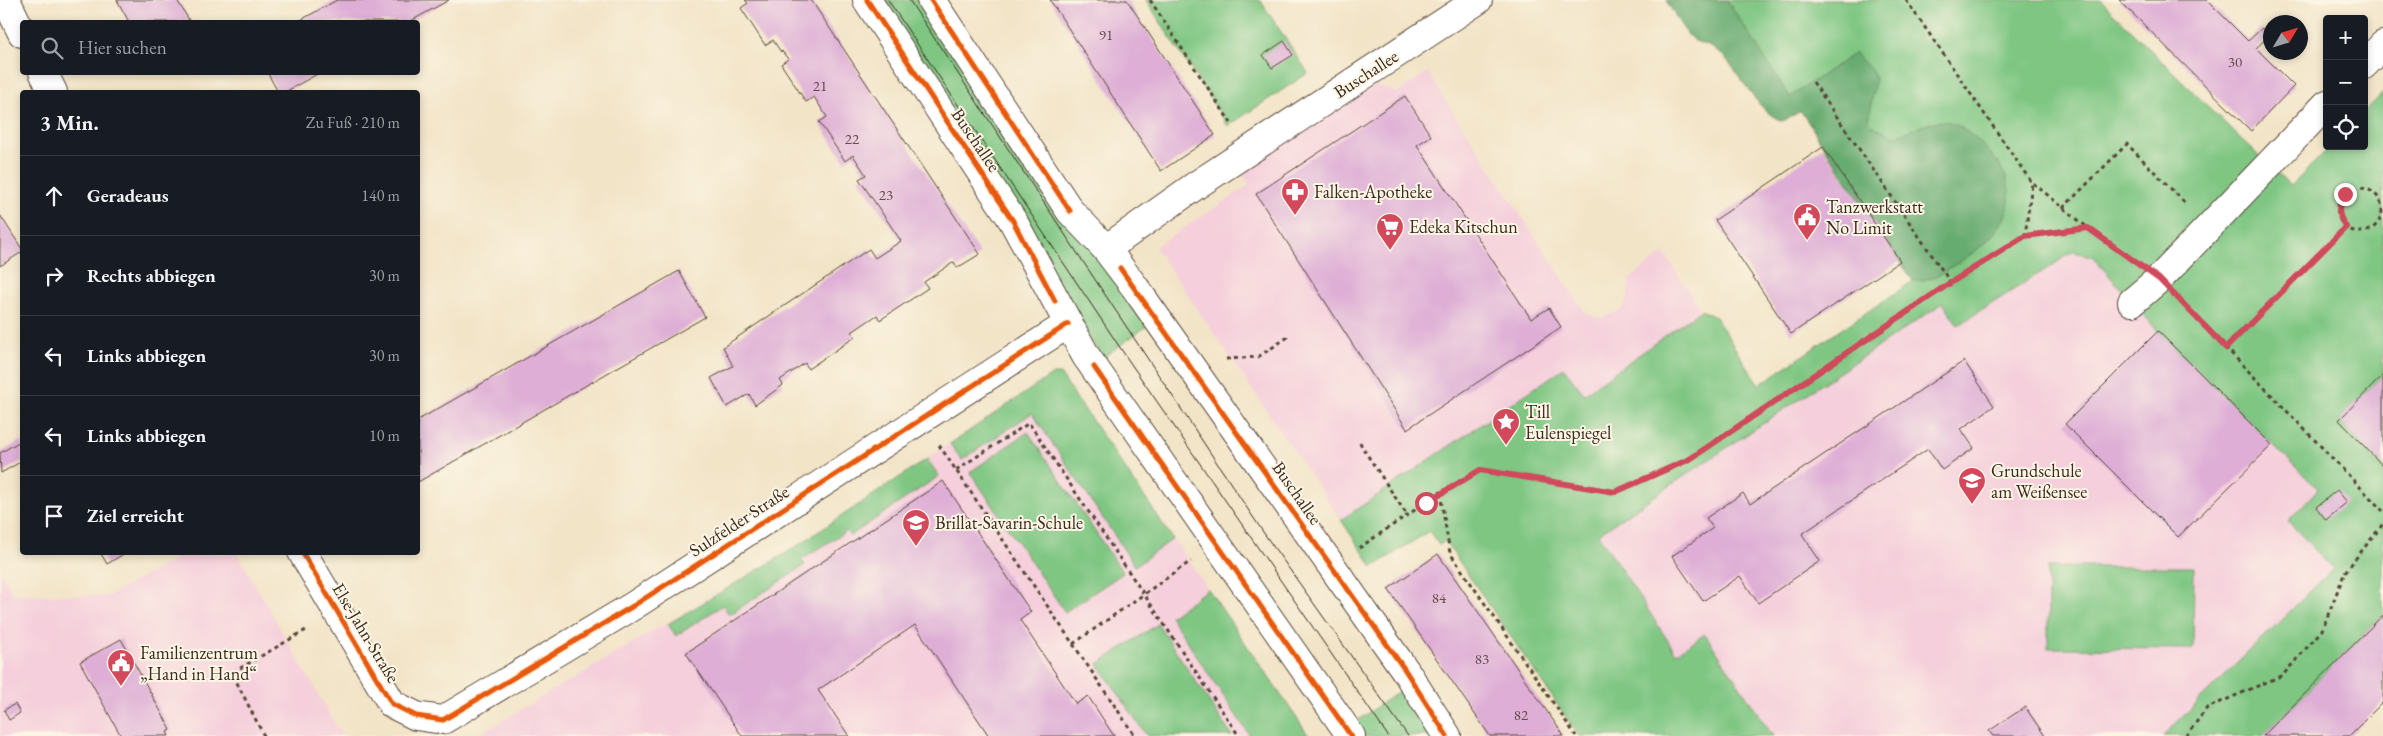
<!DOCTYPE html>
<html lang="de">
<meta charset="utf-8">
<style>
:root{--surface:#171b24;--page:#242831;--text:#f1f3f6;--muted:#9ea1a6;--line:#363941}
body{margin:0;font-family:"EB Garamond",serif;background:var(--page);color:var(--text)}
.controls{position:absolute;right:15px;top:15px;display:grid;overflow:hidden;border-radius:5px;box-shadow:0 2px 8px #0003}
.controls button{width:45px;height:45px;display:grid;place-items:center;padding:0;border:0;border-bottom:1px solid var(--line);background:var(--surface);color:var(--text);font:25px sans-serif}
.compass{position:absolute;left:2263px;top:15px;width:45px;height:45px;border-radius:50%;background:var(--surface);box-shadow:0 2px 8px #0003;rotate:52deg}
.stop{position:absolute;width:15px;height:15px;margin:-11px;border:4px solid #d1495b;border-radius:50%;background:#fff}
.stop.end{background:#d1495b;border-color:#fff;box-shadow:0 1px 5px #0008}
.list{margin:0;padding:0;list-style:none}
h2{display:flex;justify-content:space-between;align-items:center;height:65px;margin:0;padding:0 20px;font-size:21px}
h2 small{font-size:16px;font-weight:400;color:var(--muted)}
.list li{display:grid;grid-template-columns:32px 1fr auto;gap:15px;align-items:center;box-sizing:border-box;height:80px;padding:0 20px;border-top:1px solid var(--line)}
.list b{display:block;font-size:19px;white-space:nowrap}
.list em{font-size:16px;font-style:normal;color:var(--muted)}
.icon{flex:none;width:28px;height:28px;fill:none;stroke:currentColor;stroke-width:2;stroke-linecap:round;stroke-linejoin:round}
.map{position:relative;flex:none;width:2383px;height:736px;overflow:hidden}
.search{position:absolute;background:var(--surface);box-shadow:0 2px 8px #0003;left:20px;top:20px;width:400px;height:55px;display:flex;align-items:center;gap:12px;box-sizing:border-box;padding:0 18px;border-radius:5px;color:var(--muted);font-size:19px}
.panel{position:absolute;background:var(--surface);box-shadow:0 2px 8px #0003;left:20px;top:90px;width:400px;height:465px;border-radius:5px}
.map>svg:first-child{display:block}
.built{fill:#f5cfdb}
.green{fill:#7ec682;stroke:#5c7850}
.forest{fill:#66ab70;stroke:#506a47}
.building{fill:#deaed6}
.lines{fill:none;stroke-linecap:round;stroke-linejoin:round}
.minor-casing{stroke:#564637;stroke-width:30}
.major-casing{stroke:#564637;stroke-width:30}
.path{stroke:#564637;stroke-width:3;stroke-dasharray:4 4;stroke-linecap:butt}
.minor{stroke:#fff;stroke-width:28}
.major{stroke:#fff;stroke-width:28}
.tram{stroke:#3b2a1e;stroke-width:1}
.cycleway-casing{stroke:#fcf5e5;stroke-width:8}
.cycleway{stroke:#e8590c;stroke-width:5}
.route{stroke:#d1495b;stroke-width:6}
.labels{text-anchor:middle;stroke-width:4;stroke-linejoin:round;paint-order:stroke}
.number-label{font-size:15px;fill:#644b4c}
.street-label{font-size:18px;fill:#3b2a1e;stroke:#fcf5e5}
.poi-label{font-size:18px;fill:#3b2a1e;stroke:#fcf5e5;text-anchor:start}
</style>
<div class="map">
<svg width="2383" height="736" viewBox="0 0 2383 736">
<rect width="100%" height="100%" fill="#fcf5e5"/>
<filter id="ink" filterUnits="userSpaceOnUse"><feTurbulence type="fractalNoise" baseFrequency=".02" numOctaves="2"/><feDisplacementMap in="SourceGraphic" scale="10" xChannelSelector="R" yChannelSelector="G"/><feConvolveMatrix kernelMatrix="1 2 1 2 8 2 1 2 1" color-interpolation-filters="sRGB"/></filter>
<filter id="wash" filterUnits="userSpaceOnUse"><feTurbulence type="fractalNoise" baseFrequency=".0096" numOctaves="4" result="noise"/><feDisplacementMap in="SourceGraphic" scale="20" xChannelSelector="R" yChannelSelector="G"/><feGaussianBlur stdDeviation="1.12" result="paint"/><feColorMatrix in="noise" values="0 0 0 0 0 0 0 0 0 0 0 0 0 0 0 0 0 1.4 0 .05"/><feComposite in="paint" operator="in"/></filter>
<g filter="url(#wash)">
<rect width="100%" height="100%" fill="#f2e4c7"/>
<!-- built -->
<g class="built">
<polygon points="1427,72 1586,314 1602,318 1619,311 1626,304 1630,279 1664,253 1701,310 1583,394 1564,369 1341,520 1155,247 1250,185 1241,172 1375,85 1397,93"/>
<polygon points="2073,252 2092,256 2158,331 2318,489 2288,521 2333,568 2163,736 1773,736 1705,634 1676,653 1598,534 1944,303 1958,325"/>
<polygon points="1053,374 1060,374 1309,736 476,736 791,550"/>
<polygon points="186,553 237,553 342,736 0,736 0,572 13,594 108,596"/>
</g>
<!-- green -->
<g class="green">
<polygon points="878,0 920,0 1150,324 1102,358"/>
<polygon points="1146,0 1260,0 1308,73 1228,126"/>
<polygon points="1703,0 2100,0 2241,139 2291,186 2331,146 2364,146 2364,112 2383,93 2383,375 2339,420 2383,465 2383,615 2263,736 2163,736 2333,569 2288,521 2318,489 2158,331 2092,256 2073,252 1958,325 1943,303 1598,534 1676,653 1705,634 1773,736 1579,736 1445,541 1439,545 1429,531 1373,567 1341,520 1564,368 1584,394 1701,310 1715,317 1759,385 1913,281 1801,111"/>
<polygon points="1053,374 1060,374 1173,539 1135,566 1032,413 962,460 950,444"/>
<polygon points="1028,432 1123,573 1065,612 970,472"/>
<polygon points="927,459 939,476 850,536 846,531 801,560 805,565 729,615 723,605 676,636 668,624 791,550"/>
<polygon points="2048,567 2194,567 2193,649 2048,648"/>
<polygon points="1208,589 1309,736 1250,736 1170,616"/>
<polygon points="1158,624 1232,736 1147,736 1098,664"/>
<polygon points="1403,688 1434,736 1363,736 1353,724"/>
</g>
<!-- forest -->
<path class="forest" d="M1666,0H1727L1790,97L1855,53L1871,69L1875,78L1869,121L1877,128L1895,136C1908,132 1930,121 1943,121C1954,121 1968,132 1976,139C2026,183 2018,223 1964,259C1946,271 1935,280 1913,281L1801,111L1783,121C1756,113 1741,71 1719,52C1711,45 1696,44 1689,36C1680,25 1673,12 1666,0Z"/>
<g id="blocks">
<!-- building -->
<g class="building">
<polygon points="117,0 177,0 189,20 185,22 129,22"/>
<polygon points="337,0 449,0 409,22 297,22"/>
<polygon points="745,0 811,0 980,254 957,268 954,262 924,282 928,288 880,320 877,315 852,332 855,337 808,369 805,363 780,380 783,385 755,405 749,394 727,407 711,378 733,366 723,347 869,249 875,258 901,241 859,179 866,175 853,155 845,161 819,122 827,117 814,97 806,102 781,64 788,59 782,51 781,52 773,40 765,45 741,8 748,3"/>
<polygon points="1050,0 1127,0 1215,135 1161,171"/>
<polygon points="2119,0 2207,0 2248,41 2262,28 2269,36 2256,48 2294,86 2251,131"/>
<polygon points="1284,41 1293,55 1272,68 1263,55"/>
<polygon points="267,72 321,72 285,92 278,92"/>
<polygon points="1405,96 1431,136 1417,145 1531,319 1549,308 1561,327 1407,429 1256,194"/>
<polygon points="1823,147 1900,261 1791,334 1715,220"/>
<polygon points="0,215 22,249 22,252 0,266"/>
<polygon points="679,271 705,317 418,482 418,420"/>
<polygon points="2158,331 2272,445 2178,537 2065,424"/>
<polygon points="1964,361 1994,406 1961,429 1974,448 1942,470 1928,449 1802,534 1820,561 1758,603 1740,576 1703,601 1672,556 1713,528 1706,518 1743,493 1750,504"/>
<polygon points="2383,375 2383,464 2382,465 2339,420"/>
<polygon points="22,440 22,461 1,473 0,453"/>
<polygon points="943,481 1031,612 1020,620 1076,704 1088,696 1114,736 989,736 915,625 818,690 849,736 742,736 686,653"/>
<polygon points="2337,490 2347,502 2326,520 2316,507"/>
<polygon points="100,552 127,552 107,564"/>
<polygon points="1438,554 1564,736 1490,736 1388,589"/>
<polygon points="2383,615 2383,704 2382,703 2349,736 2263,736"/>
<polygon points="121,639 171,730 167,732 169,736 121,736 80,662"/>
<polygon points="15,704 20,713 9,720 4,710"/>
<polygon points="2025,707 2045,736 1993,736 1989,731"/>
</g>
</g>
</g>
<g filter="url(#ink)">
<use href="#blocks" fill-opacity="0" stroke="#564637" stroke-width="1"/>
<g class="lines">
<defs>
<g id="minor">
<polyline points="6,0 22,33"/>
<polyline points="2364,65 2383,45"/>
<polyline points="43,72 53,92"/>
<polyline points="1106,249 1195,186 1478,0"/>
<polyline points="2132,302 2159,279 2327,104"/>
<polyline points="302,552 392,704 416,716 443,720 633,606 1068,324"/>
</g>
<g id="major">
<polyline points="867,0 1013,221 1086,356 1351,736"/>
<polyline points="931,0 1070,211 1106,249 1134,286 1405,670 1447,736"/>
</g>
</defs>
<!-- minor casing -->
<use href="#minor" class="minor-casing"/>
<!-- major casing -->
<use href="#major" class="major-casing"/>
<!-- path -->
<g class="path">
<polyline points="1150,0 1231,123"/>
<polyline points="1906,0 2032,183 2025,236"/>
<polyline points="1813,82 1951,283"/>
<polyline points="2033,183 2088,228"/>
<circle cx="2360" cy="210" r="22"/>
<polyline points="2063,208 2127,144 2186,204"/>
<polyline points="2181,301 2383,511"/>
<polyline points="2226,347 2346,227"/>
<polyline points="1226,359 1258,357 1291,335"/>
<polyline points="1360,442 1362,447 1407,515"/>
<polyline points="939,445 1135,736"/>
<polyline points="956,470 1029,423 1239,736"/>
<polyline points="1440,493 1450,553 1576,736"/>
<polyline points="1359,548 1440,493 1480,470 1615,492 1689,459 1951,283 2025,236 2088,228 2133,260"/>
<polyline points="1073,644 1191,561"/>
<polyline points="264,736 232,673 306,630"/>
<polyline points="2186,736 2207,708 2283,675 2322,630 2345,572 2383,524"/>
</g>
<!-- minor -->
<use href="#minor" class="minor"/>
<!-- major -->
<use href="#major" class="major"/>
<!-- tram -->
<g class="tram">
<polyline points="888,0 1129,361 1388,736"/>
<polyline points="909,0 1263,532 1408,736"/>
</g>
<defs>
<g id="cycleway">
<polyline points="867,0 1013,221 1055,301"/>
<polyline points="931,0 1070,211"/>
<polyline points="1120,268 1405,670 1447,736"/>
<polyline points="1094,367 1351,736"/>
<polyline points="302,552 392,704 416,716 443,720 633,606 1068,324"/>
</g>
</defs>
<!-- cycleway casing -->
<use href="#cycleway" class="cycleway-casing"/>
<!-- cycleway -->
<use href="#cycleway" class="cycleway"/>
</g>
</g>
<g class="lines" filter="url(#ink)">
<!-- route -->
<path class="route" d="M1426,503L1480,470L1615,492L1690,459L1950,283L2025,236L2088,228L2159,279L2226,348L2346,227C2337,214 2337,207 2345,194"/>
</g>
<!-- icons -->
<defs>
<symbol id="pharmacy-pin" viewBox="-11 -11 22 30"><path d="M0 17L-7.5 6A9.5 9.5 0 1 1 7.5 6Z" fill="#d1495b" stroke="#fcf5e5"/><path d="M-2-6h4v4h4v4h-4v4h-4v-4h-4v-4h4Z" fill="#fff"/></symbol>
<symbol id="civic-pin" viewBox="-11 -11 22 30"><path d="M0 17L-7.5 6A9.5 9.5 0 1 1 7.5 6Z" fill="#d1495b" stroke="#fcf5e5"/><path d="M-.6-6.5H3V-4.5H.6V-3L4-1V1h2V6H-6V1h2V-1L-.6-3ZM-1.2 2.5V6h2.4V2.5Z" fill="#fff"/></symbol>
<symbol id="supermarket-pin" viewBox="-11 -11 22 30"><path d="M0 17L-7.5 6A9.5 9.5 0 1 1 7.5 6Z" fill="#d1495b" stroke="#fcf5e5"/><path d="M-6-5.5h2.5l.6 2H6L4.5 2H-2.5L-4.4-4H-6ZM-1.5 3.2a1.3 1.3 0 1 0 .1 0ZM3 3.2a1.3 1.3 0 1 0 .1 0Z" fill="#fff"/></symbol>
<symbol id="sight-pin" viewBox="-11 -11 22 30"><path d="M0 17L-7.5 6A9.5 9.5 0 1 1 7.5 6Z" fill="#d1495b" stroke="#fcf5e5"/><path d="M0-6L1.8-2.2L6-1.7L2.9 1.2L3.7 5.4L0 3.3L-3.7 5.4L-2.9 1.2L-6-1.7L-1.8-2.2Z" fill="#fff"/></symbol>
<symbol id="school-pin" viewBox="-11 -11 22 30"><path d="M0 17L-7.5 6A9.5 9.5 0 1 1 7.5 6Z" fill="#d1495b" stroke="#fcf5e5"/><path d="M0-5L7-2L0 1L-7-2ZM-4 1L0 2.5L4 1V4Q0 6-4 4Z" fill="#fff"/></symbol>
</defs>
<g fill-rule="evenodd">
<use href="#pharmacy-pin" x="1279" y="176" width="32" height="43"/>
<use href="#civic-pin" x="1791" y="201" width="32" height="43"/>
<use href="#supermarket-pin" x="1374" y="211" width="32" height="43"/>
<use href="#sight-pin" x="1490" y="406" width="32" height="43"/>
<use href="#school-pin" x="1956" y="465" width="32" height="43"/>
<use href="#school-pin" x="900" y="507" width="32" height="43"/>
<use href="#civic-pin" x="105" y="647" width="32" height="43"/>
</g>
<g class="labels">
<!-- number labels -->
<g class="number-label">
<text x="1106" y="40">91</text>
<text x="2235" y="67">30</text>
<text x="820" y="91">21</text>
<text x="852" y="144">22</text>
<text x="886" y="200">23</text>
<text x="1439" y="603">84</text>
<text x="1482" y="664">83</text>
<text x="1521" y="720">82</text>
</g>
<!-- street labels -->
<g class="street-label">
<text transform="translate(1366 74) rotate(-33)" y="6">Buschallee</text>
<text transform="translate(976 140) rotate(56)" y="6">Buschallee</text>
<text transform="translate(1297 493) rotate(55)" y="6">Buschallee</text>
<text transform="translate(739 521) rotate(-33)" y="6">Sulzfelder Straße</text>
<text transform="translate(366 633) rotate(59)" y="6">Else-Jahn-Straße</text>
</g>
<!-- poi labels -->
<g class="poi-label">
<text x="1314" y="198">Falken-Apotheke</text>
<text x="1826" y="213">Tanzwerkstatt<tspan x="1826" dy="21">No Limit</tspan></text>
<text x="1409" y="233">Edeka Kitschun</text>
<text x="1525" y="418">Till<tspan x="1525" dy="21">Eulenspiegel</tspan></text>
<text x="1991" y="477">Grundschule<tspan x="1991" dy="21">am Weißensee</tspan></text>
<text x="935" y="529">Brillat-Savarin-Schule</text>
<text x="140" y="659">Familienzentrum<tspan x="140" dy="21">„Hand in Hand“</tspan></text>
</g>
</g>
</svg>
<div class="controls">
<button>+</button>
<button>−</button>
<button><svg class="icon" aria-label="locate" viewBox="0 0 24 24"><circle cx="12" cy="12" r="6"/><path d="M12 2v4M12 18v4M2 12h4M18 12h4"/></svg></button>
</div>
<svg class="compass" viewBox="-18 -18 36 36"><path d="M0-13l5 13h-10z" fill="#e53935"/><path d="M0 13l5-13h-10z" fill="#9ea1a6"/></svg>
<div class="stop" style="left:1426px;top:503px"></div>
<div class="stop end" style="left:2345px;top:194px"></div>
<div class="search"><svg class="icon" aria-label="search" viewBox="0 0 24 24"><circle cx="10" cy="10" r="6"/><path d="M15 15l6 6"/></svg>Hier suchen</div>
<section class="panel">
<h2>3 Min.<small>Zu Fuß · 210 m</small></h2>
<ul class="list">
<li><svg class="icon" aria-label="ahead" viewBox="0 0 24 24"><path d="M12 20V5M6 11l6-6 6 6"/></svg><div><b>Geradeaus</b></div><em>140 m</em></li>
<li><svg class="icon" aria-label="right" viewBox="0 0 24 24"><path d="M7 20v-9h11M14 6l5 5-5 5"/></svg><div><b>Rechts abbiegen</b></div><em>30 m</em></li>
<li><svg class="icon" aria-label="left" viewBox="0 0 24 24"><path d="M17 20v-9H6M10 6l-5 5 5 5"/></svg><div><b>Links abbiegen</b></div><em>30 m</em></li>
<li><svg class="icon" aria-label="left" viewBox="0 0 24 24"><path d="M17 20v-9H6M10 6l-5 5 5 5"/></svg><div><b>Links abbiegen</b></div><em>10 m</em></li>
<li><svg class="icon" aria-label="arrive" viewBox="0 0 24 24"><path d="M6 21V4h12l-3 4 3 4H6"/></svg><div><b>Ziel erreicht</b></div></li>
</ul>
</section>
</div>
